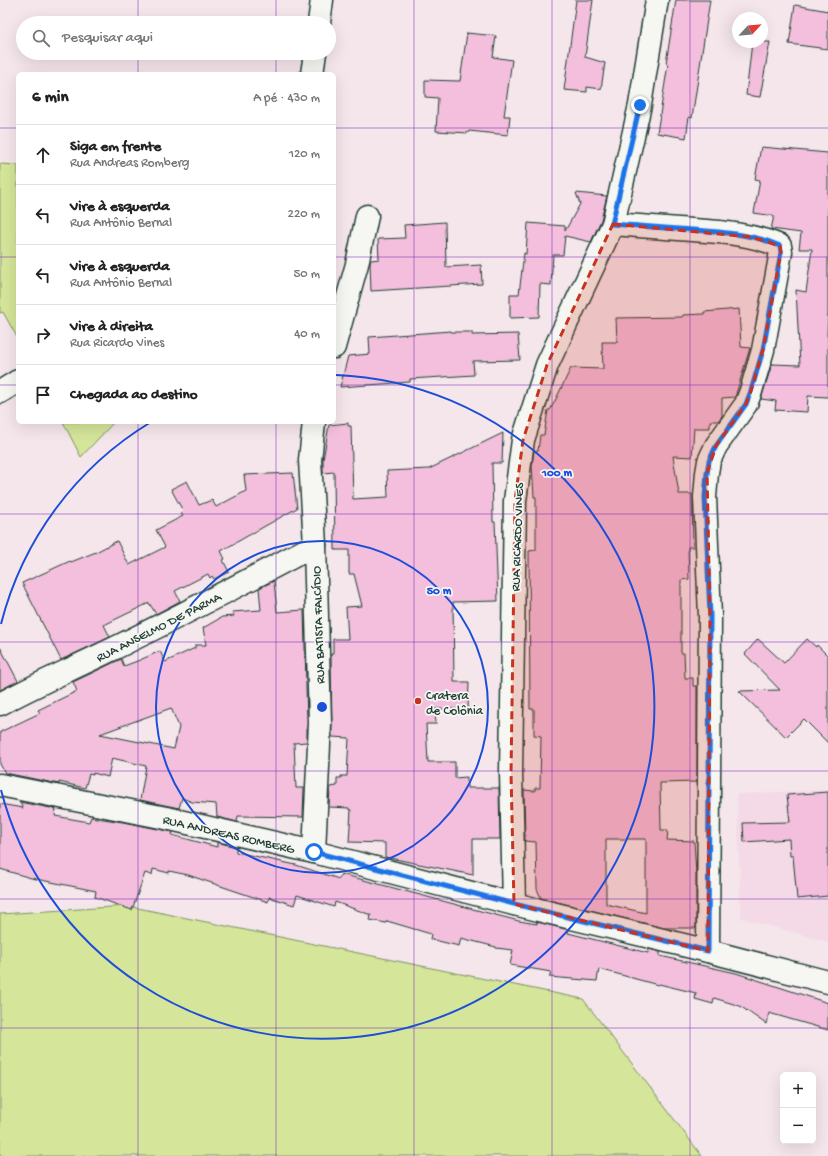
<!DOCTYPE html>
<html lang="pt">
<meta charset="utf-8">
<style>
:root{--surface:#fff;--page:#f6f6f6;--text:#222;--muted:#767676;--line:#e0e0e0}
body{margin:0;font-family:"Gochi Hand",sans-serif;background:var(--page);color:var(--text)}
.controls{position:absolute;right:12px;bottom:12px;display:grid;overflow:hidden;border-radius:6px;box-shadow:0 4px 16px #0002}
.controls button{width:36px;height:36px;display:grid;place-items:center;padding:0;border:0;border-bottom:1px solid var(--line);background:var(--surface);color:var(--text);font:20px sans-serif}
.compass{position:absolute;left:732px;top:12px;width:36px;height:36px;border-radius:50%;background:var(--surface);box-shadow:0 4px 16px #0002;rotate:64deg}
.stop{position:absolute;width:12px;height:12px;margin:-9px;border:3px solid #1a73e8;border-radius:50%;background:#fff}
.stop.end{background:#1a73e8;border-color:#fff;box-shadow:0 1px 4px #0008}
.list{margin:0;padding:0;list-style:none}
h2{display:flex;justify-content:space-between;align-items:center;height:52px;margin:0;padding:0 16px;font-size:17px}
h2 small{font-size:13px;font-weight:400;color:var(--muted)}
.list li{display:grid;grid-template-columns:26px 1fr auto;gap:12px;align-items:center;box-sizing:border-box;height:60px;padding:0 16px;border-top:1px solid var(--line)}
.list b{display:block;font-size:15px;white-space:nowrap}
.list p{margin:0;font-size:13px;white-space:nowrap;color:var(--muted)}
.list em{font-size:13px;font-style:normal;color:var(--muted)}
.icon{flex:none;width:22px;height:22px;fill:none;stroke:currentColor;stroke-width:2;stroke-linecap:round;stroke-linejoin:round}
.map{position:relative;flex:none;width:828px;height:1156px;overflow:hidden}
.search{position:absolute;background:var(--surface);box-shadow:0 4px 16px #0002;left:16px;top:16px;width:320px;height:44px;display:flex;align-items:center;gap:10px;box-sizing:border-box;padding:0 14px;border-radius:22px;color:var(--muted);font-size:15px}
.panel{position:absolute;background:var(--surface);box-shadow:0 4px 16px #0002;left:16px;top:72px;width:320px;height:352px;border-radius:6px}
.map>svg:first-child{display:block}
.built{fill:#f4dae6}
.green{fill:#d5e599;stroke:#7a9166}
.building{fill:#f3bfdc;stroke:#1f3d34;fill-rule:evenodd}
.lines{fill:none;stroke-linecap:round;stroke-linejoin:round}
.minor-casing{stroke:#1f3d34;stroke-width:25}
.minor{stroke:#f6f6f2;stroke-width:22}
.route{stroke:#1a73e8;stroke-width:5}
.marked{fill:#c8321e;fill-opacity:0.2;stroke:#c8321e;stroke-width:3;stroke-dasharray:8 5;stroke-linejoin:round}
.grid{fill:none;stroke:#7b2cbf;stroke-width:1;stroke-opacity:0.55}
.ring{fill:none;stroke:#1d4ed8;stroke-width:2}
.poi-dot{fill:#c8321e;stroke:#f6f6f2;stroke-width:1.5}
.labels{text-anchor:middle;stroke-width:3.5;stroke-linejoin:round;paint-order:stroke}
.street-label{font-size:13px;fill:#1f3d34;stroke:#f6f6f2}
.poi-label{font-size:13px;fill:#1f3d34;stroke:#f6f6f2;text-anchor:start}
.centre{fill:#1d4ed8;stroke:#f6f6f2;stroke-width:2}
.ring-label{font-size:12px;text-anchor:middle;font-weight:bold;fill:#1d4ed8;stroke:#f6f6f2;stroke-width:3.5;stroke-linejoin:round;paint-order:stroke}
</style>
<div class="map">
<svg width="828" height="1156" viewBox="0 0 828 1156">
<rect width="100%" height="100%" fill="#f5e6eb"/>
<filter id="ink" filterUnits="userSpaceOnUse"><feTurbulence type="fractalNoise" baseFrequency=".025" numOctaves="2"/><feDisplacementMap in="SourceGraphic" scale="8" xChannelSelector="R" yChannelSelector="G"/><feConvolveMatrix kernelMatrix="1 2 1 2 8 2 1 2 1" color-interpolation-filters="sRGB"/></filter>
<g filter="url(#ink)">
<!-- built -->
<polygon class="built" points="828,790 828,942 741,918 737,794"/>
<!-- green -->
<g class="green">
<polygon points="0,164 18,165 18,339 3,312 0,313"/>
<polygon points="63,422 114,422 81,457"/>
<polygon points="128,906 583,999 702,1156 0,1156 0,914"/>
</g>
<!-- building -->
<g class="building">
<polygon points="576,0 593,0 585,57 605,63 601,89 587,87 587,92 564,90"/>
<polygon points="676,0 710,0 692,118 689,117 686,138 657,133 668,64 666,63"/>
<polygon points="795,5 828,11 828,49 789,44"/>
<polygon points="467,33 496,36 493,57 512,60 504,116 510,116 508,135 469,131 468,133 436,131 438,98 425,97 425,80 460,81"/>
<polygon points="752,42 770,42 760,97 746,95"/>
<polygon points="761,147 828,153 828,311 827,336 828,336 828,397 808,396 807,412 775,410 776,401 761,399 772,364 800,365 796,290 806,292 812,249 799,249 801,233 771,229 774,216 754,213 760,180 755,179"/>
<polygon points="576,193 607,196 601,220 591,242 565,236 563,255 553,255 551,285 540,284 539,317 510,318 510,294 519,294 524,253 526,254 528,223 565,226 565,231 580,204"/>
<polygon points="445,222 446,267 481,265 482,284 371,291 370,262 371,260 379,259 378,239 405,238 404,225"/>
<path d="M739,309L741,347L750,348L735,397L722,398V416L718,421H710V428H694L692,457L673,456L679,494H692L693,547H688L689,579L681,580V653H684L685,678H693V686H697V782L660,783L661,830H668L667,840L694,841L696,874V928H664L541,898L537,889L536,842L525,841L524,790L535,791V788H540L541,736L534,735V709H530L529,551L536,550V497H534L532,465L534,451H538L540,435H544L548,410H550L555,401L571,368L603,369L602,342H617L616,318L682,317L683,315L704,314V312ZM606,839H646V913L606,904Z"/>
<polygon points="451,331 451,332 472,332 472,335 518,334 520,360 473,361 474,375 410,379 410,382 340,387 348,356 370,354 369,337"/>
<polygon points="348,423 348,426 351,426 353,499 388,497 387,471 429,469 503,433 502,463 492,463 493,522 495,522 498,601 453,602 454,682 469,682 468,709 435,709 436,724 426,724 428,762 455,762 455,778 467,777 467,788 499,788 500,839 473,839 473,875 385,857 385,843 349,842 351,810 349,810 349,808 329,807 330,787 337,786 337,778 341,778 341,776 347,776 349,738 332,737 331,654 333,654 333,639 348,639 346,607 362,606 354,574 349,574 349,550 335,550 334,472 323,473 323,460 329,425"/>
<polygon points="293,473 297,508 221,551 225,559 223,560 229,572 214,579 212,576 210,578 208,574 175,591 180,601 156,614 149,603 104,625 110,637 61,660 22,583 70,561 71,562 96,552 117,541 129,565 165,547 156,530 183,516 181,513 183,511 171,489 187,481 199,505 212,500 216,507 246,491 244,475"/>
<path d="M274,581L277,612L304,610L307,723V742L294,743L296,788H304L303,817L238,816L237,822L217,817L216,804L192,802L182,798L179,808L140,800L146,766L112,758L108,777L93,773V775L89,774L85,788L59,782V784L5,773L0,764V732L40,713L38,710L77,691L73,682L121,659L124,666L140,660L160,651L165,662L195,648V645H206L203,628L222,617L234,616L232,612L261,610L259,588ZM171,708L179,727L174,749L100,734Z"/>
<polygon points="758,639 784,663 807,639 816,647 817,645 828,656 828,743 804,719 786,737 739,691 780,690 745,654"/>
<polygon points="0,647 18,681 0,690"/>
<polygon points="828,792 828,896 797,899 793,856 790,856 789,839 744,842 743,823 790,822 787,795"/>
<polygon points="19,802 56,809 55,816 89,822 91,817 123,822 173,832 172,835 217,847 217,842 236,847 236,852 296,865 339,879 341,874 469,908 519,921 537,924 537,922 569,930 568,933 648,953 649,949 660,952 660,956 736,973 828,1003 828,1030 769,1013 766,1024 740,1006 714,998 713,1004 695,999 696,993 659,984 658,985 599,969 597,981 549,977 551,972 510,965 513,950 496,948 496,947 461,938 459,946 430,939 431,934 387,921 386,923 370,920 371,915 335,902 334,907 297,895 294,905 269,897 268,902 188,875 169,871 169,873 153,869 152,875 145,873 132,910 95,897 96,891 31,878 0,869 0,804 23,808"/>
</g>
<g class="lines">
<defs>
<g id="minor">
<polyline points="319,23 322,0"/>
<polyline points="312,74 315,53"/>
<path d="M613,224C639,226 666,228 692,230C722,232 753,234 780,246L781,252L763,350L751,391L746,404L716,446L709,461L707,473L705,497L710,616L708,951"/>
<polyline points="334,347 357,264 367,216"/>
<polyline points="0,392 18,381"/>
<path d="M0,704C37,684 76,667 115,648C182,615 249,580 315,545"/>
<polyline points="0,785 166,818 314,852 514,904 708,951 828,982"/>
<polyline points="314,852 320,723 315,545 310,460 314,422"/>
<polyline points="514,904 511,773 515,501 523,440 547,365 613,224 640,105 657,0"/>
</g>
</defs>
<!-- minor casing -->
<use href="#minor" class="minor-casing"/>
<!-- minor -->
<use href="#minor" class="minor"/>
</g>
</g>
<g class="lines" filter="url(#ink)">
<!-- route -->
<path class="route" d="M314,852L514,904L708,951L710,616L705,497L707,473L709,461L716,446L746,404L751,391L763,350L781,252L780,246C753,234 722,232 692,230C666,228 639,226 612,224L640,105"/>
</g>
<!-- marked area -->
<path class="marked" d="M613,224L752,237L780,246L781,252L763,350L751,391L746,404L716,446L707,473L710,616L708,951L514,904L511,773L515,501L523,440L547,365Z"/>
<!-- grid -->
<path class="grid" d="M138,0V23M276,0V23M414,0V1156M552,0V1156M690,0V1156M138,53V74M276,53V74M0,128H18M334,128H828M0,257H18M334,257H828M0,385H18M334,385H828M138,422V1156M276,422V1156M0,514H828M0,642H828M0,771H828M0,899H828M0,1028H828"/>
<!-- distance rings -->
<g class="ring">
<circle cx="322" cy="707" r="166"/>
<path d="M1 624A332 332 0 0 1 151 422M336 375A332 332 0 1 1 1 790"/>
</g>
<!-- markers -->
<circle class="poi-dot" cx="418" cy="701" r="4"/>
<g class="labels">
<!-- street labels -->
<g class="street-label">
<text transform="translate(516 537) rotate(-88)" y="5">RUA RICARDO VINES</text>
<text transform="translate(317 625) rotate(-92)" y="5">RUA BATISTA FALCÍDIO</text>
<text transform="translate(158 626) rotate(-27)" y="5">RUA ANSELMO DE PARMA</text>
<text transform="translate(229 833) rotate(13)" y="5">RUA ANDREAS ROMBERG</text>
</g>
<!-- poi labels -->
<g class="poi-label">
<text x="426" y="699">Cratera<tspan x="426" dy="15">de Colônia</tspan></text>
</g>
</g>
<circle cx="322" cy="707" r="6" class="centre"/>
<g class="ring-label">
<text x="557" y="476">100 m</text>
<text x="439" y="594">50 m</text>
</g>
</svg>
<div class="controls">
<button>+</button>
<button>−</button>
</div>
<svg class="compass" viewBox="-18 -18 36 36"><path d="M0-13l5 13h-10z" fill="#e53935"/><path d="M0 13l5-13h-10z" fill="#767676"/></svg>
<div class="stop" style="left:314px;top:852px"></div>
<div class="stop end" style="left:640px;top:105px"></div>
<div class="search"><svg class="icon" aria-label="search" viewBox="0 0 24 24"><circle cx="10" cy="10" r="6"/><path d="M15 15l6 6"/></svg>Pesquisar aqui</div>
<section class="panel">
<h2>6 min<small>A pé · 430 m</small></h2>
<ul class="list">
<li><svg class="icon" aria-label="ahead" viewBox="0 0 24 24"><path d="M12 20V5M6 11l6-6 6 6"/></svg><div><b>Siga em frente</b><p>Rua Andreas Romberg</p></div><em>120 m</em></li>
<li><svg class="icon" aria-label="left" viewBox="0 0 24 24"><path d="M17 20v-9H6M10 6l-5 5 5 5"/></svg><div><b>Vire à esquerda</b><p>Rua Antônio Bernal</p></div><em>220 m</em></li>
<li><svg class="icon" aria-label="left" viewBox="0 0 24 24"><path d="M17 20v-9H6M10 6l-5 5 5 5"/></svg><div><b>Vire à esquerda</b><p>Rua Antônio Bernal</p></div><em>50 m</em></li>
<li><svg class="icon" aria-label="right" viewBox="0 0 24 24"><path d="M7 20v-9h11M14 6l5 5-5 5"/></svg><div><b>Vire à direita</b><p>Rua Ricardo Vines</p></div><em>40 m</em></li>
<li><svg class="icon" aria-label="arrive" viewBox="0 0 24 24"><path d="M6 21V4h12l-3 4 3 4H6"/></svg><div><b>Chegada ao destino</b></div></li>
</ul>
</section>
</div>
